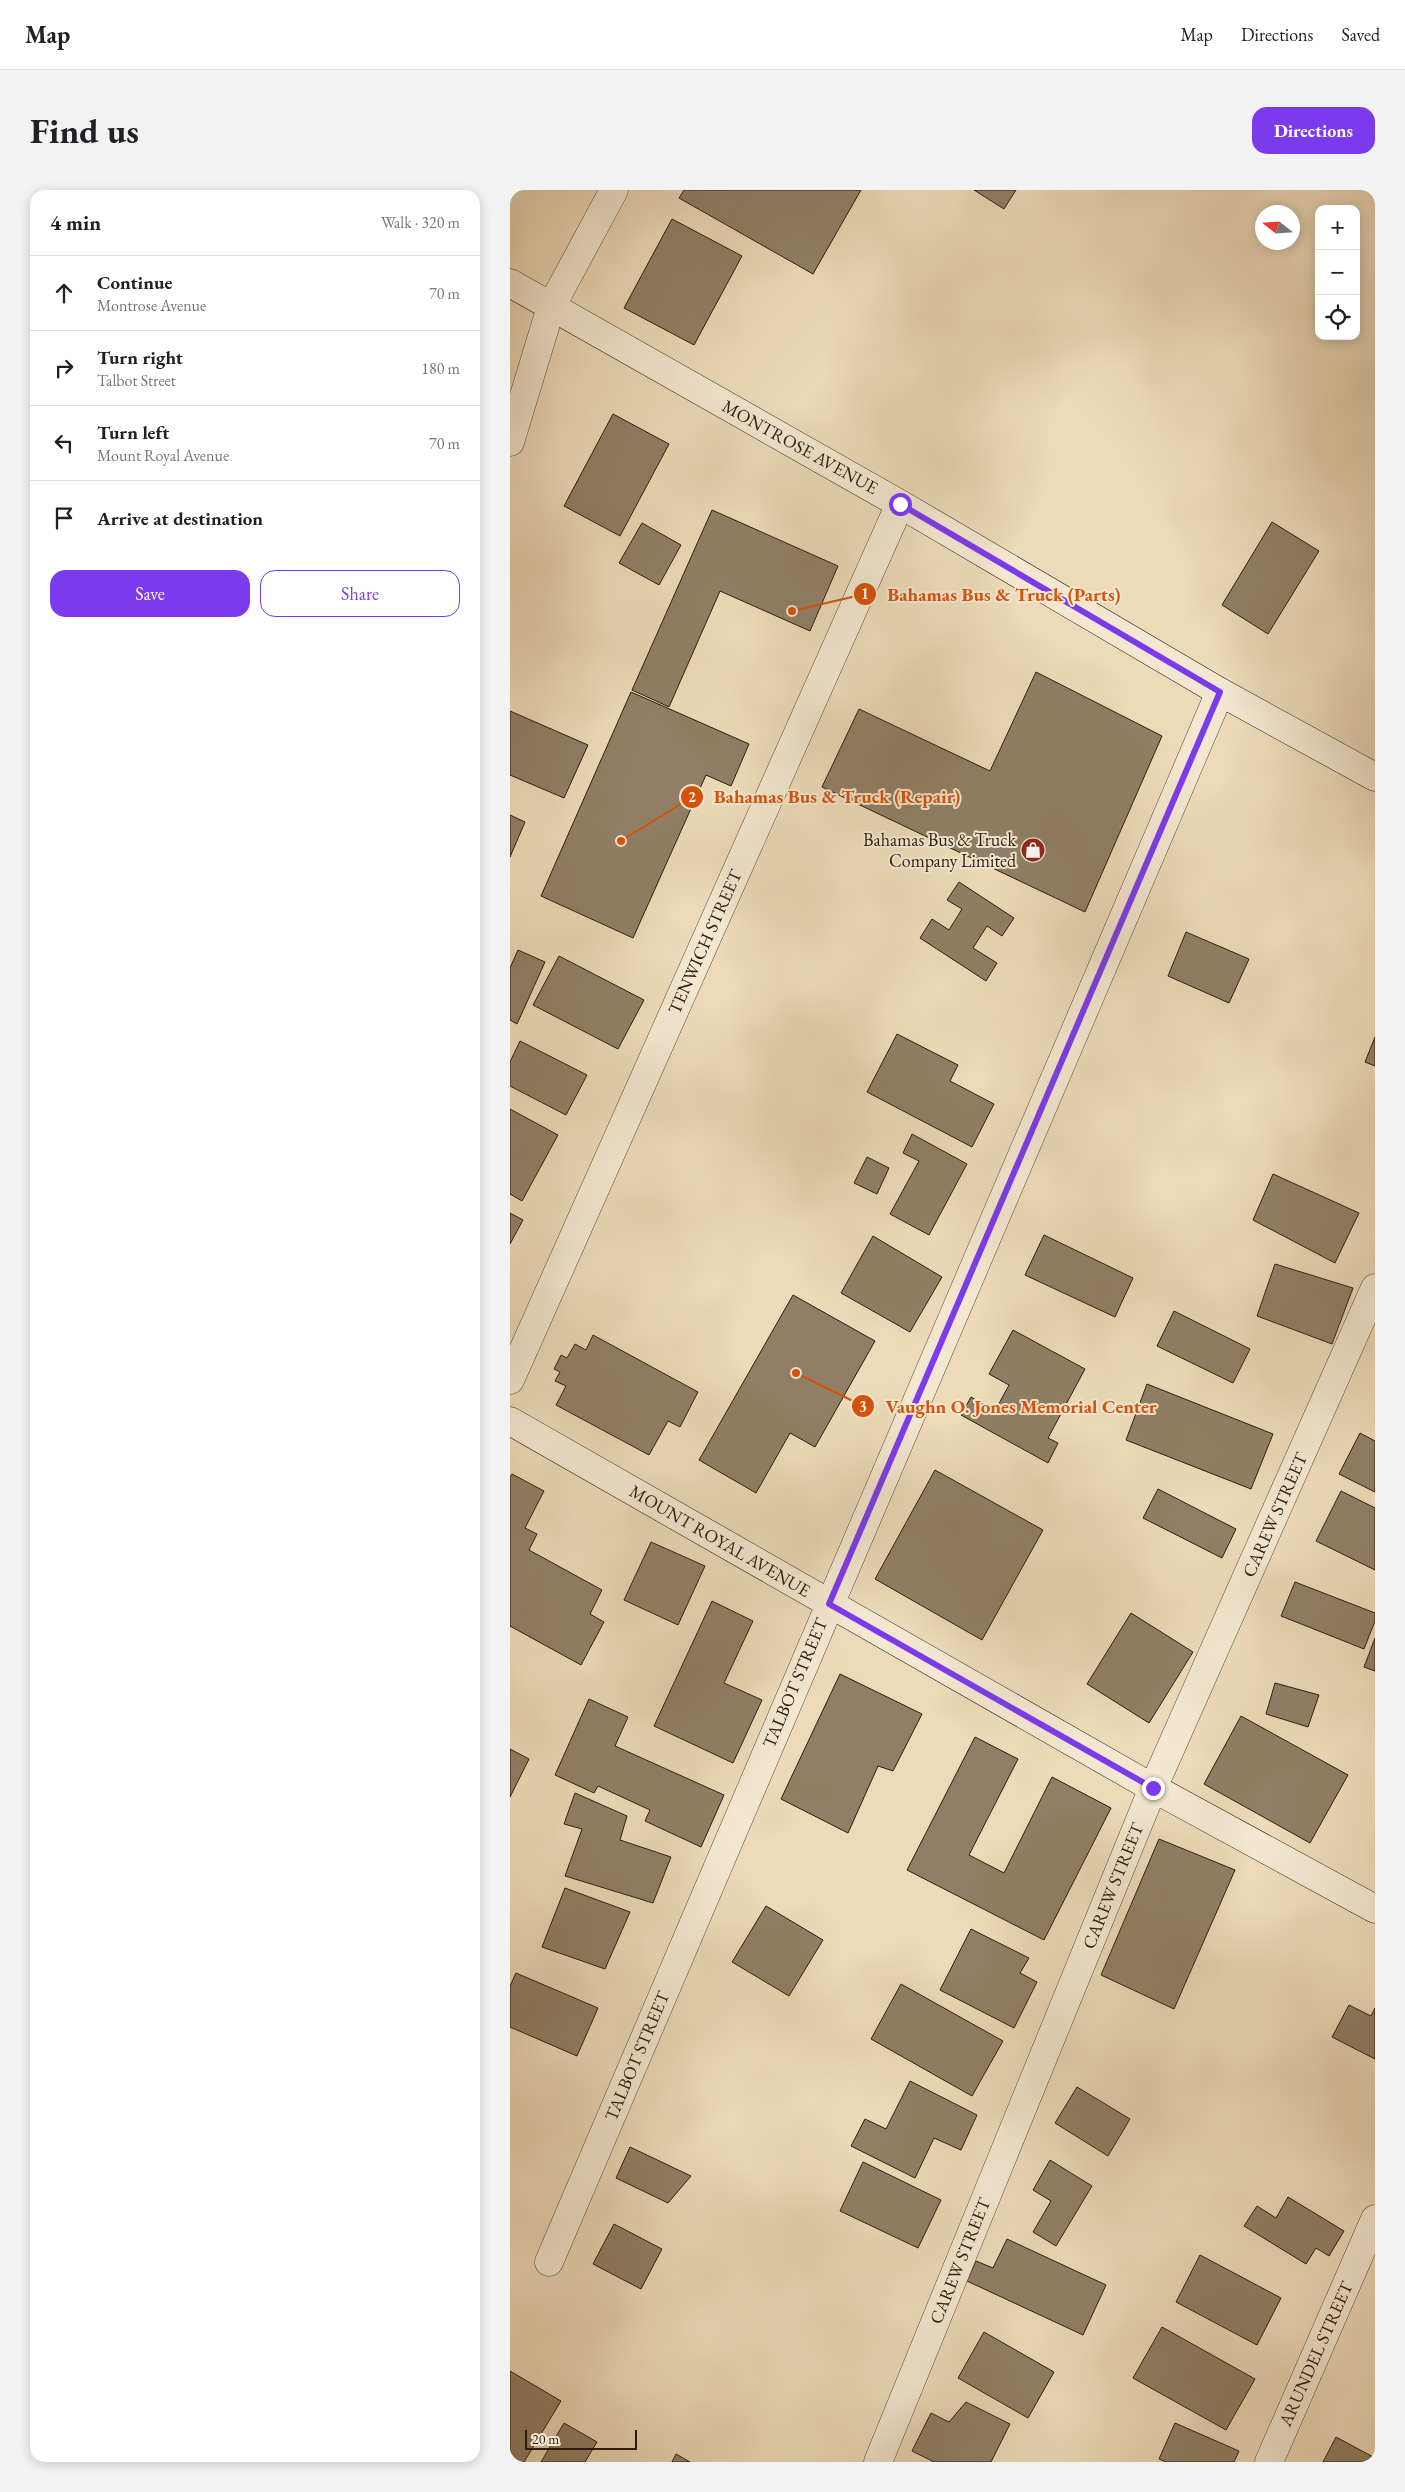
<!DOCTYPE html>
<meta charset="utf-8">
<style>
:root{--surface:#fff;--page:#f2f2f2;--text:#202124;--muted:#757577;--line:#e0e0e0;--accent:#7c3aed}
body{margin:0;font-family:"EB Garamond",serif;background:var(--page);color:var(--text)}
.controls{position:absolute;right:15px;top:15px;display:grid;overflow:hidden;border-radius:10px;box-shadow:0 2px 12px #0003}
.controls button{width:45px;height:45px;display:grid;place-items:center;padding:0;border:0;border-bottom:1px solid var(--line);background:var(--surface);color:var(--text);font:25px sans-serif}
.compass{position:absolute;left:745px;top:15px;width:45px;height:45px;border-radius:50%;background:var(--surface);box-shadow:0 2px 12px #0003;rotate:287deg}
.scale{position:absolute;left:15px;bottom:12px;width:112px;box-sizing:border-box;padding-left:5px;border:2px solid #2d1c0e;border-top:0;font-size:14px;line-height:18px;white-space:nowrap;color:#2d1c0e;-webkit-text-stroke:4px #f3e7d1;paint-order:stroke}
.stop{position:absolute;width:15px;height:15px;margin:-11px;border:4px solid #7c3aed;border-radius:50%;background:#fff}
.stop.end{background:#7c3aed;border-color:#fff;box-shadow:0 1px 5px #0008}
.list{margin:0;padding:0;list-style:none}
h2{display:flex;justify-content:space-between;align-items:center;height:65px;margin:0;padding:0 20px;font-size:21px}
h2 small{font-size:16px;font-weight:400;color:var(--muted)}
.list li{display:grid;grid-template-columns:32px 1fr auto;gap:15px;align-items:center;box-sizing:border-box;height:75px;padding:0 20px;border-top:1px solid var(--line)}
.list b{display:block;font-size:19px;white-space:nowrap}
.list p{margin:0;font-size:16px;white-space:nowrap;color:var(--muted)}
.list em{font-size:16px;font-style:normal;color:var(--muted)}
.actions{display:flex;gap:10px;padding:15px 20px}
.actions a{flex:1;padding:11px 0;border:1px solid var(--accent);border-radius:15px;text-align:center;font-size:18px;color:var(--accent)}
.actions .main{background:var(--accent);color:#fff}
.icon{flex:none;width:28px;height:28px;fill:none;stroke:currentColor;stroke-width:2;stroke-linecap:round;stroke-linejoin:round}
.map{position:relative;flex:none;width:865px;height:2272px;overflow:hidden;border-radius:15px}
header{display:flex;align-items:center;gap:30px;box-sizing:border-box;height:70px;padding:0 25px;background:var(--surface);border-bottom:1px solid var(--line)}
header strong{font-size:24px}
nav{display:flex;gap:28px;margin-inline-start:auto;font-size:18px}
.intro{display:flex;align-items:center;justify-content:space-between;box-sizing:border-box;height:120px;padding:0 30px}
h1{margin:0;font-size:35px}
.button{padding:12px 22px;border-radius:15px;background:var(--accent);color:#fff;font-size:18px;font-weight:700}
main{display:flex;gap:30px;padding:0 30px}
aside{flex:1;background:var(--surface);border-radius:15px;box-shadow:0 2px 12px #0003}
.map>svg:first-child{display:block}
.building{fill:#907f66;stroke:#2d1c0e}
.lines{fill:none;stroke-linecap:round;stroke-linejoin:round}
.street-casing{stroke:#5d4c38;stroke-width:29}
.secondary-casing{stroke:#2d1c0e;stroke-width:29}
.street{stroke:#f3e7d1;stroke-width:28}
.secondary{stroke:#f3e7d1;stroke-width:28}
.route{stroke:#7c3aed;stroke-width:6}
.labels{text-anchor:middle;stroke-width:4;stroke-linejoin:round;paint-order:stroke}
.street-label{font-size:18px;fill:#2d1c0e;stroke:#f3e7d1}
.poi-label{font-size:18px;fill:#2d1c0e;stroke:#f3e7d1;text-anchor:end}
.leader{fill:none;stroke:#d5530c;stroke-width:2}
.callout-dot{fill:#d5530c;stroke:#f3e7d1;stroke-width:2}
.mark-label{font-size:15px;text-anchor:middle;font-weight:bold;fill:#fff}
.callout-label{font-size:19px;text-anchor:middle;font-weight:bold;fill:#d5530c;stroke:#f3e7d1;stroke-width:4;stroke-linejoin:round;paint-order:stroke}
</style>
<header>
<strong>Map</strong>
<nav><a>Map</a><a>Directions</a><a>Saved</a></nav>
</header>
<div class="intro"><h1>Find us</h1><a class="button">Directions</a></div>
<main>
<aside>
<h2>4 min<small>Walk · 320 m</small></h2>
<ul class="list">
<li><svg class="icon" aria-label="ahead" viewBox="0 0 24 24"><path d="M12 20V5M6 11l6-6 6 6"/></svg><div><b>Continue</b><p>Montrose Avenue</p></div><em>70 m</em></li>
<li><svg class="icon" aria-label="right" viewBox="0 0 24 24"><path d="M7 20v-9h11M14 6l5 5-5 5"/></svg><div><b>Turn right</b><p>Talbot Street</p></div><em>180 m</em></li>
<li><svg class="icon" aria-label="left" viewBox="0 0 24 24"><path d="M17 20v-9H6M10 6l-5 5 5 5"/></svg><div><b>Turn left</b><p>Mount Royal Avenue</p></div><em>70 m</em></li>
<li><svg class="icon" aria-label="arrive" viewBox="0 0 24 24"><path d="M6 21V4h12l-3 4 3 4H6"/></svg><div><b>Arrive at destination</b></div></li>
</ul>
<div class="actions"><a class="main">Save</a><a>Share</a></div>
</aside>
<div class="map">
<svg width="865" height="2272" viewBox="0 0 865 2272">
<rect width="100%" height="100%" fill="#ecdab8"/>
<filter id="stains"><feTurbulence type="fractalNoise" baseFrequency=".004" numOctaves="4"/><feColorMatrix values="0 0 0 0 .2 0 0 0 0 .09 0 0 0 0 .02 0 0 0 .5 -.17"/></filter>
<radialGradient id="worn" r=".72"><stop offset=".6" stop-color="#630" stop-opacity="0"/><stop offset="1" stop-color="#630" stop-opacity=".3"/></radialGradient>
<!-- building -->
<g class="building">
<polygon points="174,0 351,0 303,84 169,8"/>
<polygon points="464,0 506,0 494,19"/>
<polygon points="162,29 232,66 184,155 114,118"/>
<polygon points="103,224 159,254 110,346 54,316"/>
<polygon points="202,320 328,376 300,441 210,401 159,517 122,500"/>
<polygon points="762,332 809,361 758,444 712,415"/>
<polygon points="132,333 171,355 149,395 109,373"/>
<polygon points="526,482 652,546 575,722 312,597 349,519 480,581"/>
<polygon points="121,502 239,554 221,596 196,585 123,748 31,706"/>
<polygon points="0,521 78,555 54,608 0,585"/>
<polygon points="0,625 15,632 0,667"/>
<polygon points="449,692 504,728 492,746 477,736 463,758 487,773 476,791 410,748 422,729 439,740 452,719 437,710"/>
<polygon points="676,742 739,769 719,813 658,786"/>
<polygon points="8,760 35,772 7,834 0,830 0,778"/>
<polygon points="49,766 134,810 108,859 23,815"/>
<polygon points="387,844 448,875 440,891 484,914 462,957 357,902"/>
<polygon points="865,847 865,876 855,872"/>
<polygon points="10,851 77,885 56,925 0,896 0,872"/>
<polygon points="0,919 48,945 12,1011 0,1004"/>
<polygon points="402,944 457,974 419,1045 380,1024 409,971 393,963"/>
<polygon points="357,967 379,978 367,1004 344,993"/>
<polygon points="763,984 849,1023 825,1073 743,1030"/>
<polygon points="0,1023 13,1030 0,1054"/>
<polygon points="534,1045 623,1088 605,1127 515,1085"/>
<polygon points="363,1046 432,1087 400,1142 331,1103"/>
<polygon points="765,1074 843,1098 822,1154 747,1126"/>
<polygon points="283,1105 365,1151 305,1257 280,1243 246,1303 189,1270"/>
<polygon points="664,1121 740,1159 723,1193 647,1156"/>
<polygon points="503,1140 575,1179 538,1248 548,1253 538,1273 451,1225 461,1207 485,1221 499,1195 479,1184"/>
<polygon points="83,1145 188,1202 170,1237 158,1231 139,1265 46,1215 56,1196 45,1191 50,1182 44,1179 51,1165 57,1168 65,1154 76,1160"/>
<polygon points="637,1194 763,1244 741,1299 616,1250"/>
<polygon points="850,1243 865,1251 865,1302 829,1284"/>
<polygon points="425,1280 533,1340 472,1450 365,1389"/>
<polygon points="2,1284 34,1301 15,1338 27,1344 19,1360 92,1400 80,1424 94,1432 71,1475 0,1436 0,1287"/>
<polygon points="648,1299 726,1339 712,1368 633,1328"/>
<polygon points="831,1301 865,1318 865,1380 806,1351"/>
<polygon points="141,1352 195,1376 168,1435 114,1410"/>
<polygon points="785,1392 865,1423 865,1431 854,1459 771,1426"/>
<polygon points="202,1411 243,1431 214,1493 252,1510 223,1573 144,1536"/>
<polygon points="621,1423 683,1462 639,1533 577,1494"/>
<polygon points="865,1448 865,1481 854,1477"/>
<polygon points="330,1484 412,1524 383,1581 368,1576 338,1643 271,1609"/>
<polygon points="765,1493 809,1505 798,1537 756,1524"/>
<polygon points="79,1509 118,1527 105,1556 214,1605 191,1657 135,1631 140,1620 88,1596 84,1603 45,1585"/>
<polygon points="731,1526 838,1585 800,1653 694,1594"/>
<polygon points="465,1547 508,1569 459,1665 494,1683 542,1587 601,1618 534,1750 397,1680"/>
<polygon points="0,1559 19,1569 0,1607"/>
<polygon points="65,1603 117,1626 110,1650 161,1667 143,1713 55,1686 72,1639 54,1634"/>
<polygon points="649,1649 725,1680 664,1819 591,1785"/>
<polygon points="55,1698 120,1722 95,1779 32,1757"/>
<polygon points="256,1716 313,1750 279,1806 222,1772"/>
<polygon points="461,1739 519,1768 510,1783 527,1792 504,1838 430,1800"/>
<polygon points="6,1783 88,1818 67,1866 0,1837 0,1796"/>
<polygon points="391,1794 493,1851 462,1906 361,1849"/>
<polygon points="839,1815 861,1826 865,1818 865,1869 822,1847"/>
<polygon points="400,1891 467,1925 451,1960 424,1948 405,1988 341,1956 355,1929 376,1939"/>
<polygon points="567,1897 620,1929 598,1966 545,1933"/>
<polygon points="120,1957 181,1986 158,2013 106,1988"/>
<polygon points="540,1970 582,1996 546,2056 523,2042 541,2011 523,2000"/>
<polygon points="353,1972 431,2010 408,2058 330,2021"/>
<polygon points="778,2007 834,2041 819,2066 806,2058 796,2074 734,2036 747,2016 766,2028"/>
<polygon points="104,2034 152,2059 131,2099 83,2074"/>
<polygon points="497,2049 596,2095 573,2145 457,2091 466,2071 483,2078"/>
<polygon points="690,2065 771,2108 747,2155 666,2112"/>
<polygon points="652,2137 745,2189 716,2240 623,2188"/>
<polygon points="474,2142 544,2182 518,2228 448,2188"/>
<polygon points="0,2181 51,2211 14,2272 0,2272"/>
<polygon points="456,2212 500,2234 481,2272 424,2272 402,2261 421,2223 439,2232"/>
<polygon points="54,2233 87,2252 75,2272 31,2272"/>
<polygon points="665,2233 729,2261 724,2272 656,2272 649,2269"/>
<polygon points="826,2247 865,2268 865,2272 813,2272"/>
<polygon points="166,2264 180,2272 162,2272"/>
</g>
<g class="lines">
<defs>
<g id="street">
<polyline points="0,252 41,117 104,0"/>
<polyline points="0,1190 390,314"/>
<polyline points="39,2072 710,502"/>
<polyline points="368,2272 643,1598 865,1098"/>
<polyline points="759,2272 865,2029"/>
</g>
<g id="secondary">
<polyline points="0,93 390,314 710,502 865,587"/>
<polyline points="0,1231 643,1598 865,1719"/>
</g>
</defs>
<!-- street casing -->
<use href="#street" class="street-casing"/>
<!-- secondary casing -->
<use href="#secondary" class="secondary-casing"/>
<!-- street -->
<use href="#street" class="street"/>
<!-- secondary -->
<use href="#secondary" class="secondary"/>
</g>
<g class="lines">
<!-- route -->
<polyline class="route" points="390,314 710,502 319,1414 643,1598"/>
</g>
<!-- icons -->
<defs>
<symbol id="shop-disc" viewBox="-11 -11 22 22"><circle r="9.5" fill="#8f2418" stroke="#f3e7d1"/><path d="M-5-2.5h2.3a2.7 3.5 0 0 1 5.4 0H5L5.5 6h-11ZM-1.5-2.5h3a1.5 2.3 0 0 0-3 0Z" fill="#fff"/></symbol>
</defs>
<g fill-rule="evenodd">
<use href="#shop-disc" x="509" y="646" width="28" height="28"/>
</g>
<g class="labels">
<!-- street labels -->
<g class="street-label">
<text transform="translate(290 257) rotate(29)" y="6">MONTROSE AVENUE</text>
<text transform="translate(195 752) rotate(-66)" y="6">TENWICH STREET</text>
<text transform="translate(765 1325) rotate(-66)" y="6">CAREW STREET</text>
<text transform="translate(210 1351) rotate(30)" y="6">MOUNT ROYAL AVENUE</text>
<text transform="translate(285 1493) rotate(-67)" y="6">TALBOT STREET</text>
<text transform="translate(603 1696) rotate(-68)" y="6">CAREW STREET</text>
<text transform="translate(127 1866) rotate(-67)" y="6">TALBOT STREET</text>
<text transform="translate(450 2071) rotate(-68)" y="6">CAREW STREET</text>
<text transform="translate(806 2164) rotate(-66)" y="6">ARUNDEL STREET</text>
</g>
<!-- poi labels -->
<g class="poi-label">
<text x="506" y="656">Bahamas Bus &amp; Truck<tspan x="506" dy="21">Company Limited</tspan></text>
</g>
</g>
<!-- callouts -->
<path class="leader" d="M282 421L355 404M111 651L182 607M286 1183L353 1216"/>
<g class="callout-dot">
<circle cx="282" cy="421" r="5"/>
<circle cx="111" cy="651" r="5"/>
<circle cx="286" cy="1183" r="5"/>
<circle cx="355" cy="404" r="12"/>
<circle cx="182" cy="607" r="12"/>
<circle cx="353" cy="1216" r="12"/>
</g>
<g class="mark-label">
<text x="355" y="409">1</text>
<text x="182" y="612">2</text>
<text x="353" y="1222">3</text>
</g>
<g class="callout-label">
<text x="494" y="411">Bahamas Bus &amp; Truck (Parts)</text>
<text x="327" y="613">Bahamas Bus &amp; Truck (Repair)</text>
<text x="511" y="1223">Vaughn O. Jones Memorial Center</text>
</g>
<rect width="100%" height="100%" filter="url(#stains)"/>
<rect width="100%" height="100%" fill="url(#worn)"/>
</svg>
<div class="controls">
<button>+</button>
<button>−</button>
<button><svg class="icon" aria-label="locate" viewBox="0 0 24 24"><circle cx="12" cy="12" r="6"/><path d="M12 2v4M12 18v4M2 12h4M18 12h4"/></svg></button>
</div>
<svg class="compass" viewBox="-18 -18 36 36"><path d="M0-13l5 13h-10z" fill="#e53935"/><path d="M0 13l5-13h-10z" fill="#757577"/></svg>
<div class="scale">20 m</div>
<div class="stop" style="left:390px;top:314px"></div>
<div class="stop end" style="left:643px;top:1598px"></div>
</div>
</main>
